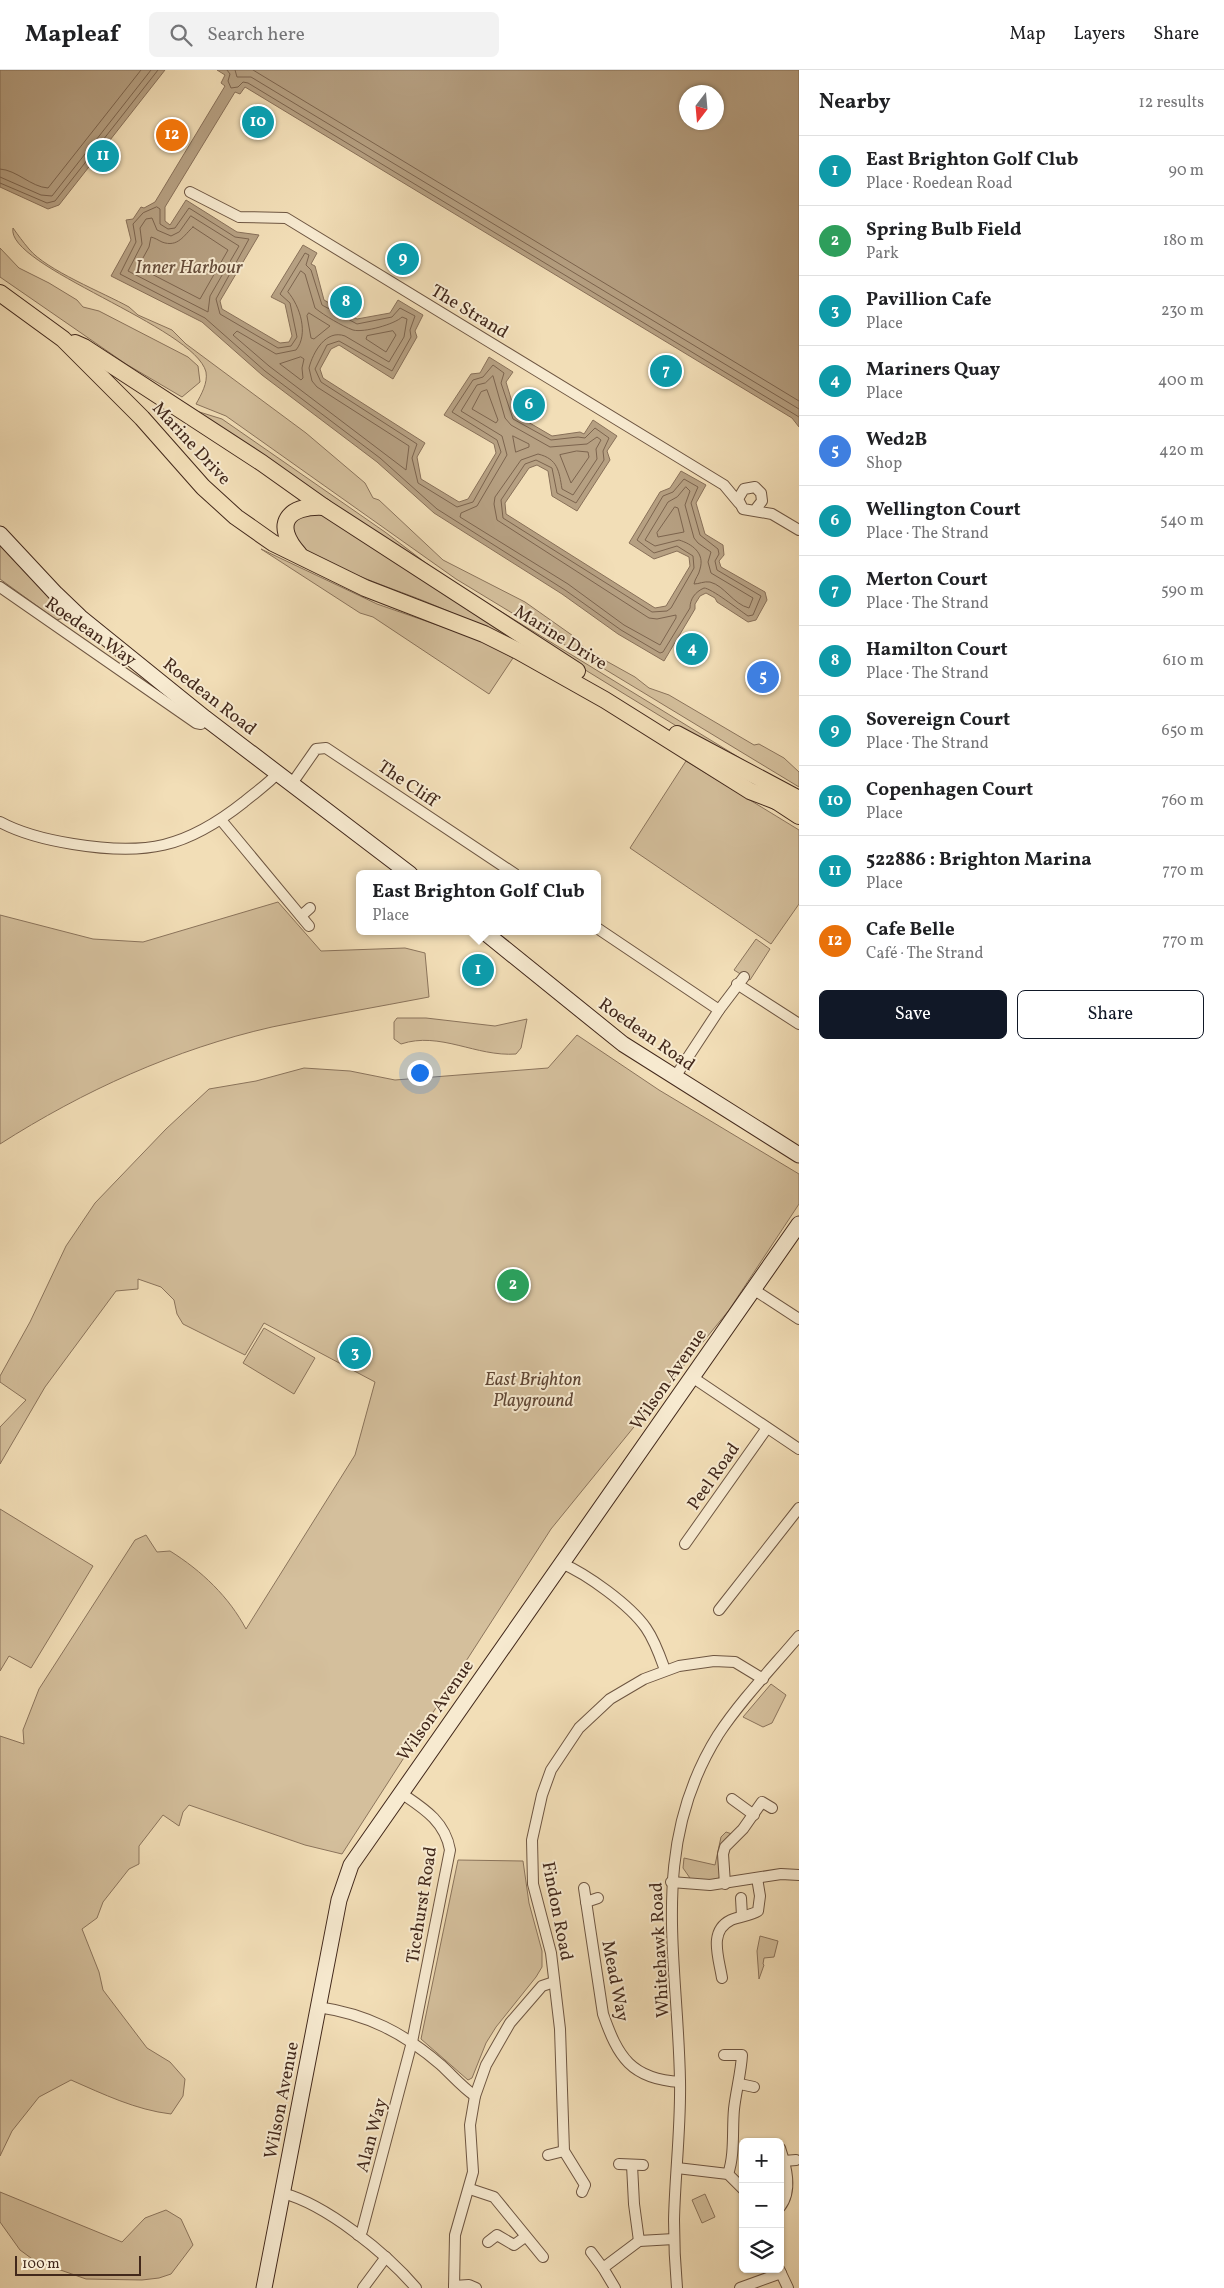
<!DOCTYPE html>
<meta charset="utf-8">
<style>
:root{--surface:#fff;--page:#f2f2f2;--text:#202124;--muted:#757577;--line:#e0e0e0;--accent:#111827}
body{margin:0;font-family:Vollkorn,serif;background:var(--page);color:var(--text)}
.controls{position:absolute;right:15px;bottom:15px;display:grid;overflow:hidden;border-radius:8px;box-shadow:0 1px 4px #0004}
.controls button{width:45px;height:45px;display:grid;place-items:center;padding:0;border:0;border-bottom:1px solid var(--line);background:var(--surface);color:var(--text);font:25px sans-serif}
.compass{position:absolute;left:679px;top:15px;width:45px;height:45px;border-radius:50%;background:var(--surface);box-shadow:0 1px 4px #0004;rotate:196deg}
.scale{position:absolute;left:15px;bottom:12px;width:126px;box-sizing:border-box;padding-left:5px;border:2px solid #42281b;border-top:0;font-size:14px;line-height:18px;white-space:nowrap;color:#42281b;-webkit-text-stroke:4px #f7ead0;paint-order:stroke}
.you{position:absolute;left:419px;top:1002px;width:18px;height:18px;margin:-12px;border:4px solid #fff;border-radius:50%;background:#1a73e8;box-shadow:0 0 0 8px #1a73e833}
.badge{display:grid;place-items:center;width:32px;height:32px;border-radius:50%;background:var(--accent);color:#fff;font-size:16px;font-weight:700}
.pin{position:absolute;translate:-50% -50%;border:2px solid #fff;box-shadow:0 1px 5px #0006}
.popup{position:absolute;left:356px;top:800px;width:245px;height:65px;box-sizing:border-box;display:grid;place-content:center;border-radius:8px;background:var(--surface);filter:drop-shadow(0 1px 4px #0005);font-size:16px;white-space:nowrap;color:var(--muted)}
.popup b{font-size:19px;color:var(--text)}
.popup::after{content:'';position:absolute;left:50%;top:100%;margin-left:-10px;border:10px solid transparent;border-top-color:var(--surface)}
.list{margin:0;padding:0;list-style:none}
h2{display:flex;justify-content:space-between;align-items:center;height:65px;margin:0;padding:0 20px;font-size:21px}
h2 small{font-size:16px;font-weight:400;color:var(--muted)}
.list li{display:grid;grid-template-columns:32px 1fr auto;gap:15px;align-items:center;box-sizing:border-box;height:70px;padding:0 20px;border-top:1px solid var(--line)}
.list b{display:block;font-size:19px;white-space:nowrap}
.list p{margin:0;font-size:16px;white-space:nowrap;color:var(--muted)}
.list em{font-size:16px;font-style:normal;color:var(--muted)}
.actions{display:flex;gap:10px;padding:15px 20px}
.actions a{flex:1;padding:11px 0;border:1px solid var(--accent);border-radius:8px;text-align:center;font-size:18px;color:var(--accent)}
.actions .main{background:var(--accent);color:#fff}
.icon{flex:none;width:28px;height:28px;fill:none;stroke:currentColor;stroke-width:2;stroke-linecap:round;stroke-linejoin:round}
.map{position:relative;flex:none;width:799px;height:2218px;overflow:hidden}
header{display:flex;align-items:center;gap:30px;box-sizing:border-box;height:70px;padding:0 25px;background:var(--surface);border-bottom:1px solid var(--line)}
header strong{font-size:24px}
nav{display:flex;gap:28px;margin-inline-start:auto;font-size:18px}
.search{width:350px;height:45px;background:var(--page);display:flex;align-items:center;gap:12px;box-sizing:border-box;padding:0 18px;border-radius:8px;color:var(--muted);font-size:19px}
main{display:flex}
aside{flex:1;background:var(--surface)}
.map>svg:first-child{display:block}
.green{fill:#d4bf9c;stroke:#8b745c}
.water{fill:#b6a082;stroke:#887059;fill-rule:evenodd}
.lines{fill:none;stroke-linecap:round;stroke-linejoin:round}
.shore{stroke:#7c644e;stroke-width:1}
.street-casing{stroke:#6e5642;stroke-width:12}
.secondary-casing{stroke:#42281b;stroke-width:17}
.primary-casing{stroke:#42281b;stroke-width:18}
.street{stroke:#f7ead0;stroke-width:10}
.secondary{stroke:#f7ead0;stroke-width:15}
.primary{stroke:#f2deb7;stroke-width:16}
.labels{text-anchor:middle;stroke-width:4;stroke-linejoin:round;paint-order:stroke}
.street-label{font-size:18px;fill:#42281b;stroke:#f7ead0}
.park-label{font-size:18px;font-style:italic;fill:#5f4635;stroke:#f7ead0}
.water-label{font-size:19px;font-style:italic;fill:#654c3a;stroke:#f7ead0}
</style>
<header>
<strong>Mapleaf</strong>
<div class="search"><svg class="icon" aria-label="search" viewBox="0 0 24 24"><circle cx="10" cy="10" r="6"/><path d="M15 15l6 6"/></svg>Search here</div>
<nav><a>Map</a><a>Layers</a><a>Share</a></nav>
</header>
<main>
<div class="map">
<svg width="799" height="2218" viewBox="0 0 799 2218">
<rect width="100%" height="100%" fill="#f2deb7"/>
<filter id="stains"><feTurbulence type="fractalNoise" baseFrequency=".004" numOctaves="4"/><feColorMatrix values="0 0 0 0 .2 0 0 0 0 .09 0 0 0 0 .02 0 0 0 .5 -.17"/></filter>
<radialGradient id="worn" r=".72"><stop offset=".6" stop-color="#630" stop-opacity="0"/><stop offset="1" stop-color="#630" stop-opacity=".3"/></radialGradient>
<!-- green -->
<g class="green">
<path d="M13,158C18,165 23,172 29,179C46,200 104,223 129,237L138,245L172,260L186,274L306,363L365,413L373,428L379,430L443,490L525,532L576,568L581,575L590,582L635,607L649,618L669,625L754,675L759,674L784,688L799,702V717L456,509L226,346L196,334C201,325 208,313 206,302C195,257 5,196 13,158Z"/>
<polygon points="0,178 19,198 49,213 77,230 83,237 99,241 188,287 198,296 200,312 182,327 126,294 0,207"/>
<polygon points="193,340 222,349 385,462 443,506 748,693 709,676 530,566"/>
<path d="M318,442L516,568L514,572C484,558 455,543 424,531C392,518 311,492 291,467L294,447Z"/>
<polygon points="0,471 62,536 65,543 63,548 57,550 51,546 0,509"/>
<polygon points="261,479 377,534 483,571 513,588 489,624 373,547 360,543"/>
<polygon points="686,691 799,760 799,834 771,874 630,778"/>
<path d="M278,832L321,881L405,878L425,883L429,927C377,937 324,946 272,957C175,979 83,1021 0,1074V845L93,869L143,872Z"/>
<polygon points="756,869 770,879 750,910 734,900"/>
<path d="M397,948H426L495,956L527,949L521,978L516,984C476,987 440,961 401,974L394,969V952Z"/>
<path d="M577,965L659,1020L799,1104V1134L729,1240L551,1459L342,1784L305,1775L189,1735L183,1742L179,1756L163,1745L139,1776V1794L129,1799L103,1832L97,1848L82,1859L99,1902L103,1920L147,1978L170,1992L185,2009L183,2026L171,2044C136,2040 103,2024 71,2010L39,2027L12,2061L0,2086V1666L24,1674L23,1660L39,1619L135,1470L146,1465L157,1482L170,1481C202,1501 229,1527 246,1559L355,1385L375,1312L264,1253L245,1285L183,1254L177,1244L174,1230L161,1217L138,1209V1219L116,1221L45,1317L0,1394V1357L26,1330L0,1312V1306L30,1252L66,1176L95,1133L166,1059L209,1019L256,1011L304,998L350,1001L395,1010L548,998Z"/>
<polygon points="264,1258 315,1288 294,1324 243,1293"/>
<polygon points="0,1439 93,1496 31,1598 9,1586 0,1601"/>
<polygon points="771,1614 786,1625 772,1653 763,1657 743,1647"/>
<polygon points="726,1762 732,1764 718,1811 692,1811 683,1798 684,1788 715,1795 721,1767"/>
<polygon points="458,1790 523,1791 529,1833 542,1881 542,1897 536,1907 496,1957 486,1973 472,2008 468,2010 421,1969"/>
<polygon points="760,1866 778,1871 774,1887 764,1888 763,1894 764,1895 759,1909 757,1881"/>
<polygon points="0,2122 122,2172 145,2148 166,2140 181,2149 193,2175 171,2204 159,2208 142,2210 86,2209 35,2191 20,2180 0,2152"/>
<polygon points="705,2124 715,2147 702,2153 692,2130"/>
</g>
<!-- water -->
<g class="water">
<polygon points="0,0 165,0 59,135 48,139 0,117"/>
<path d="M217,0H799V357L792,348L245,17L240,24L235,22L165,137V151L170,155L186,130L237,162L259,165L220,231L222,239L280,273L289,272L292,266L285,234L271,227L303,175L317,183L311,194L315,196L324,230L357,249L390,243L398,230L423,245L415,261L417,267L393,309L339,275L331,279L320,299L323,308L425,373L417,387L421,409L459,432L468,429L496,383L494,374L444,345L471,304L480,303L489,287L513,302L506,312L516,345L552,366L580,362L584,364L593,350L617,366L607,381L610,390L577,441L552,426L548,401L537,395L529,398L505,433L506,444L655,538L666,536L690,496L689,487L677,481L654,489L629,473L660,422L670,418L681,401L706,415L696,433L705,464L723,475L724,485L719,491L721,497L765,522L767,530L756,550L748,552L717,532L715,528L706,523L700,526L695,534V539L664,591L618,564L562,524L434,443L377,392L262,305L202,252L111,206L131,170L126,150L133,149L141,137L144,138L155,132L225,16L221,13L225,5ZM686,22H716V52H686Z"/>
</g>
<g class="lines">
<!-- shore -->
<g class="shore">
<polyline points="227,0 230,4 228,11 231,18 238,17 243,12 248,13 799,347"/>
<polyline points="235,0 237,7 251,7 799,339"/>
<polyline points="253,0 799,331"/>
<path d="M0,99C17,100 31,117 48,118L141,0"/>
<polyline points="0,107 41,125 52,126 151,0"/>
<polyline points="0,113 47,133 55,131 158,0"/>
<path d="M157,137L160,139V154L168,159L175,158L189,138L235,167L249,169L216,229L220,244L278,278L291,276L297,267L290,233L280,224L305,183L309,185L306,195L311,200L322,235L357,254L392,247L400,238L415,246L410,260L411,267L392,301L339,271L327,275L315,299L321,312L417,374L412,388L418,413L457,437L473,432L501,382L497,370L452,342L473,310L483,307L493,295L504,303L501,313L513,349L551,370L578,367L585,368L595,358L609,368L603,381L604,390L576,433L557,423L552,398L536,390L525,394L501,430L503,448L652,542L667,541L671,538L694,498L693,486L677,476L654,483L637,470L663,426L673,422L684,409L698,417L691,433L700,465L718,479L719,484L715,491L717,500L761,526L753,545L748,546C739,540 711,518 704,518C695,522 690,529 690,538L663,582L660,583L621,560L565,520L437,439L380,388L265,301L205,248L120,204L136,172L133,154L143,143Z"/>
<polygon points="191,146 239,176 210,226 208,242 128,201 142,174 140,158 146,149 152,148 157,160 171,166 179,162"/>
<path d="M193,157L228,180L200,229L138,197L149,177L151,167C155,168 158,170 162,172C178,178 184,165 193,157Z"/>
<path d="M301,201L305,204L315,238C325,246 342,256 353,260C364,263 395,254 402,247L407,249L404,267L389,292L345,266C326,259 313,282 309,298L312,311L317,317L409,376L406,400L269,296L233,265L237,261L276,284L296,280C309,264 300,236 288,222Z"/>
<polygon points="309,243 330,256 314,269 311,268 307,246"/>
<polygon points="393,261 396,265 386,282 366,269 367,266"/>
<polygon points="301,287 304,289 302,298 303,308 301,310 280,294"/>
<path d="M493,306L505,348L511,355L550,377L587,374L597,367L601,370L596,379L597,389L573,425L562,419C559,401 558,389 538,384L521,390L495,427L494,434L497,450L649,548L657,549L676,545V548L660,575L624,555L568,514L460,447L461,443L477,436L507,385L502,366L461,341L477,315L485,313Z"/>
<polygon points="487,320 498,350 496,353 472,339 481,322"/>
<polygon points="513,366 529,374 529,377 516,382"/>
<polygon points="577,381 588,382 589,387 571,413 560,385"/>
<path d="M686,417L690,421L685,435L694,468L698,473L711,482L708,492L711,503L753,528L749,538C733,534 725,516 710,512C704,511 699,514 694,514C695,508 699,505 700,499C705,483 692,474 679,470L655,476L645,470L668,432L677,427Z"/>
<polygon points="675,437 678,438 684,462 658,467 657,463"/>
</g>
<defs>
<g id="street">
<polyline points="190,122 239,147 286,148 724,415 739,433"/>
<polyline points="755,440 762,431 761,423 755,417 744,419 738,429 743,439 772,444 799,460"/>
<polyline points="0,517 196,653 201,654 205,648"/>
<polyline points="293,712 316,679 326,678 515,804"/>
<polyline points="221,750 309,856"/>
<path d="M0,752C22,764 48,770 73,774C146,786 186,778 244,732C256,722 269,713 279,702"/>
<polyline points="301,846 310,838"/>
<polyline points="597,858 719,940"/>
<polyline points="737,914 799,954"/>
<polyline points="675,1007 719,940 744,907"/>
<polyline points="753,1219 799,1249"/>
<polyline points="692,1307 799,1379"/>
<polyline points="685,1474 767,1358"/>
<path d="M561,1493C587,1504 630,1535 646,1558C655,1571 660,1586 665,1600"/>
<polyline points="719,1540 799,1438"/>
<polyline points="732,1729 754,1745"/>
<polyline points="671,1812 710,1815 781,1804 799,1805"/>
<polyline points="725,1814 723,1784 725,1777 743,1759 762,1732 772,1738"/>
<path d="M584,1818L603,1944C618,1987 631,2009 680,2012"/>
<polyline points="741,1828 742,1846"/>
<polyline points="586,1832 598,1828"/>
<path d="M722,1908C719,1888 708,1861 731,1850C740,1846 750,1846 758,1841L760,1826L757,1808"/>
<path d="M318,1937C367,1944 404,1963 441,1995C452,2005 462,2017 475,2026"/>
<path d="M724,1985H742C741,2003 736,2021 734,2039C732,2060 735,2084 728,2104"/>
<polyline points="740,2014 754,2017"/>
<path d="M780,2078C786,2096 793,2121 780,2137"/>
<polyline points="548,2085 564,2081"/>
<polyline points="784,2091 796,2090"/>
<polyline points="619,2094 643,2095"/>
<polyline points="632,2095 634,2134 639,2171"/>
<polyline points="677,2098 728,2104 743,2119"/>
<polyline points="470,2119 494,2127 543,2187"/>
<polyline points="582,2122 585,2115 564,2081 560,1959 551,1883 533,1814 532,1770 542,1725 551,1700 579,1658 610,1629 644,1609 679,1596 714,1591 735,1592 763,1609"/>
<path d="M282,2123C326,2134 387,2184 416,2218"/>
<path d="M358,2165L362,2161L412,1972L450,1780C445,1751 423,1738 401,1723"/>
<polyline points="488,2172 497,2165 514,2175 525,2167"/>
<polyline points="591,2182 603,2198"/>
<polyline points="779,2199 788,2218"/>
<polyline points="454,2216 469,2215 476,2218"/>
<polyline points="363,2218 386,2187"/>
<polyline points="454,2218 455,2165 473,2102 470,2055 475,2026 486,1995 510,1953 542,1916 554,1912"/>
<polyline points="615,2218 603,2198 639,2171 674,2169"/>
<path d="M677,2218C675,2195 674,2173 674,2150C675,2104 681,2057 680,2011C678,1888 648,1777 718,1665C741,1630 772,1598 799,1566"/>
<polyline points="740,2218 781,2203"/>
</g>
<g id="secondary">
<polyline points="0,464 56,524 80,547 205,648 410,804"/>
<polyline points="483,861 623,974 799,1085"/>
<polyline points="264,2218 339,1830 351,1795 799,1154"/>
</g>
<g id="primary">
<polyline points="0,223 63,269 142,348 203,417 236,447 273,473 365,518 484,564 518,581 605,630 750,721 776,731"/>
<polyline points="75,273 84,277 262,393 324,437 577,601"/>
<path d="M299,484C272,454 288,435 324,437"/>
<polyline points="677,664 799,729"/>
<polyline points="767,725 799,746"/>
</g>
</defs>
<!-- street casing -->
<use href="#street" class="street-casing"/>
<!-- secondary casing -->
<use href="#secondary" class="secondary-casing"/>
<!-- primary casing -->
<use href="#primary" class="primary-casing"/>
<!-- street -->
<use href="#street" class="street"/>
<!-- secondary -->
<use href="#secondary" class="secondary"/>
<!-- primary -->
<use href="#primary" class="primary"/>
</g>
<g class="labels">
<!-- street labels -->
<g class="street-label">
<text transform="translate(470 241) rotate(31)" y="6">The Strand</text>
<text transform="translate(192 373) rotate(47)" y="6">Marine Drive</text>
<text transform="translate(91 561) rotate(35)" y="6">Roedean Way</text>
<text transform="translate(561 567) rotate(32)" y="6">Marine Drive</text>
<text transform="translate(210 626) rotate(38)" y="6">Roedean Road</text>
<text transform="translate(408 713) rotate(34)" y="6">The Cliff</text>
<text transform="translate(647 964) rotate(35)" y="6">Roedean Road</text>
<text transform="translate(668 1309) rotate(-55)" y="6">Wilson Avenue</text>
<text transform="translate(713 1406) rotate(-55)" y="6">Peel Road</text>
<text transform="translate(435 1640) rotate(-55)" y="6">Wilson Avenue</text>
<text transform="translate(421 1835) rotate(-81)" y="6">Ticehurst Road</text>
<text transform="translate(558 1841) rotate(79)" y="6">Findon Road</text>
<text transform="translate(659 1880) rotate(-93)" y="6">Whitehawk Road</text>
<text transform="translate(616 1911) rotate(79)" y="6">Mead Way</text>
<text transform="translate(281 2030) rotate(-79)" y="6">Wilson Avenue</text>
<text transform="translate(371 2065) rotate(-75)" y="6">Alan Way</text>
</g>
<!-- park labels -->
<g class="park-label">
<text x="533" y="1315">East Brighton<tspan x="533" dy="21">Playground</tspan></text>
</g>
<!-- water labels -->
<g class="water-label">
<text x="189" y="203">Inner Harbour</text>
</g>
</g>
<rect width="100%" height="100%" filter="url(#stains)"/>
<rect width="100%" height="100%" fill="url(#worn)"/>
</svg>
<div class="controls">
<button>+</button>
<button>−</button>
<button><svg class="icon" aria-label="layers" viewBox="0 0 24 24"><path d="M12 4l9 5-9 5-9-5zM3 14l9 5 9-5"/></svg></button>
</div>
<svg class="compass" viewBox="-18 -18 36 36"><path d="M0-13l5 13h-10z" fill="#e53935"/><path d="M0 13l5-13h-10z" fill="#757577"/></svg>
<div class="scale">100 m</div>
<div class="you"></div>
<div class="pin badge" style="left:478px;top:900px;background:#0f9aa8">1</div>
<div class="popup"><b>East Brighton Golf Club</b>Place</div>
<div class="pin badge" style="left:513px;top:1215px;background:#2e9e5b">2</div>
<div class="pin badge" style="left:355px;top:1283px;background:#0f9aa8">3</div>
<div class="pin badge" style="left:692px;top:579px;background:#0f9aa8">4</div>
<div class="pin badge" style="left:763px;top:607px;background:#3f7fe0">5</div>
<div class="pin badge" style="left:529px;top:335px;background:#0f9aa8">6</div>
<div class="pin badge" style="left:666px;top:301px;background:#0f9aa8">7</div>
<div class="pin badge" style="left:346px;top:232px;background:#0f9aa8">8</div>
<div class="pin badge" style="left:403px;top:189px;background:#0f9aa8">9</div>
<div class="pin badge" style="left:258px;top:52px;background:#0f9aa8">10</div>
<div class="pin badge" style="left:103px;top:86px;background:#0f9aa8">11</div>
<div class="pin badge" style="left:172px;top:65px;background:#e8710a">12</div>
</div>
<aside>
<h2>Nearby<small>12 results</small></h2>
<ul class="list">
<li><span class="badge" style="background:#0f9aa8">1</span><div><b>East Brighton Golf Club</b><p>Place · Roedean Road</p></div><em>90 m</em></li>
<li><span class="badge" style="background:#2e9e5b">2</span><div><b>Spring Bulb Field</b><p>Park</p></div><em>180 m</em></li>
<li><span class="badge" style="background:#0f9aa8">3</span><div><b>Pavillion Cafe</b><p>Place</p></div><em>230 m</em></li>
<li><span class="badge" style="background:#0f9aa8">4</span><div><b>Mariners Quay</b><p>Place</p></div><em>400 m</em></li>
<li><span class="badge" style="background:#3f7fe0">5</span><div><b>Wed2B</b><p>Shop</p></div><em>420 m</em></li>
<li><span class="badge" style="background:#0f9aa8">6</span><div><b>Wellington Court</b><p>Place · The Strand</p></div><em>540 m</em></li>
<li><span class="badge" style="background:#0f9aa8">7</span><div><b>Merton Court</b><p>Place · The Strand</p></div><em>590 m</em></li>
<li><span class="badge" style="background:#0f9aa8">8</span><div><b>Hamilton Court</b><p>Place · The Strand</p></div><em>610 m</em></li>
<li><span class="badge" style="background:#0f9aa8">9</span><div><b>Sovereign Court</b><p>Place · The Strand</p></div><em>650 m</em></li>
<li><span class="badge" style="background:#0f9aa8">10</span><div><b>Copenhagen Court</b><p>Place</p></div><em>760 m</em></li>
<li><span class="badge" style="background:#0f9aa8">11</span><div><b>522886 : Brighton Marina</b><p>Place</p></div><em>770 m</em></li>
<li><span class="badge" style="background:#e8710a">12</span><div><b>Cafe Belle</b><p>Café · The Strand</p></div><em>770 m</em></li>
</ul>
<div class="actions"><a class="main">Save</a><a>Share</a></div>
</aside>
</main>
